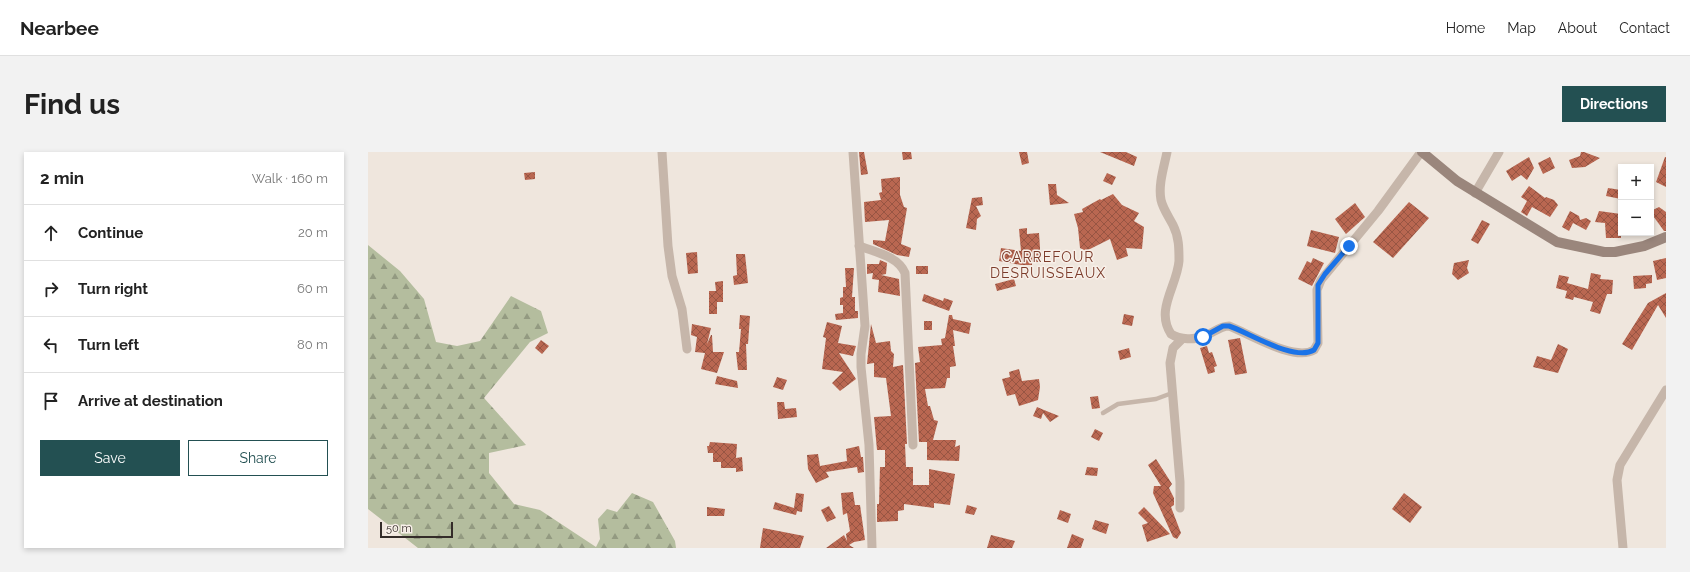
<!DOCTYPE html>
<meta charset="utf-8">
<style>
:root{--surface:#fff;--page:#f2f2f2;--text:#222;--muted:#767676;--line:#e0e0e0;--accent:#235052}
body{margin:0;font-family:Raleway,sans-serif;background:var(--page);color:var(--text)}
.controls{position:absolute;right:12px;top:12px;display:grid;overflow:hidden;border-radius:0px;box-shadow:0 2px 6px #0003}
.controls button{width:36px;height:36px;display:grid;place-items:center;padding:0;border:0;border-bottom:1px solid var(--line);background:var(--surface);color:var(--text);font:20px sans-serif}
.scale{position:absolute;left:12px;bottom:10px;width:73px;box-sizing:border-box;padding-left:4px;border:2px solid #342c29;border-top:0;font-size:11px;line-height:14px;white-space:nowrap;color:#342c29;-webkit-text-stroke:3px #f8f0e9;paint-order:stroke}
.stop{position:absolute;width:12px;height:12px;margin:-9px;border:3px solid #1a73e8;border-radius:50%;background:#fff}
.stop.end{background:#1a73e8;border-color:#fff;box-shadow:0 1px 4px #0008}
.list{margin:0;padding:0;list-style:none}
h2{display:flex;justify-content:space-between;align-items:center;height:52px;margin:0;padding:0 16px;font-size:17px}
h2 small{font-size:13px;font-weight:400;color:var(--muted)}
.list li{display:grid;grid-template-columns:26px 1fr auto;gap:12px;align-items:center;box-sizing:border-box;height:56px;padding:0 16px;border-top:1px solid var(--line)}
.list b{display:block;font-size:15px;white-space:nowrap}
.list em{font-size:13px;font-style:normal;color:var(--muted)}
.actions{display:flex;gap:8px;padding:12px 16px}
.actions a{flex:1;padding:9px 0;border:1px solid var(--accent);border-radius:0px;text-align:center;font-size:14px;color:var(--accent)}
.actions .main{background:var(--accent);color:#fff}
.icon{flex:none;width:22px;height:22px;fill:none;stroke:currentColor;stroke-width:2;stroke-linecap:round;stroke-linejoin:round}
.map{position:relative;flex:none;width:1298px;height:396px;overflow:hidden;border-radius:0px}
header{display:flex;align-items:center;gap:24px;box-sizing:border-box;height:56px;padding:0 20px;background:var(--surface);border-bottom:1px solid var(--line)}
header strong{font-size:19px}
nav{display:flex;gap:22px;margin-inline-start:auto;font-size:14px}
.intro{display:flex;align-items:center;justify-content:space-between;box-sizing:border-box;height:96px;padding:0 24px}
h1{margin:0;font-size:28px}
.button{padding:10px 18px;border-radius:0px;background:var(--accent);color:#fff;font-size:14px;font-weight:700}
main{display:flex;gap:24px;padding:0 24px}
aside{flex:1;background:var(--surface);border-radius:0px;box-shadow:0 2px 6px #0003}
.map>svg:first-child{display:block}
.forest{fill:url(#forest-firs)}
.building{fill:url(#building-cross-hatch)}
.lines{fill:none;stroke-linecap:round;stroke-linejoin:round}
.service{stroke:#c6b6aa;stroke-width:4.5}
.minor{stroke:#c6b6aa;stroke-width:9}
.secondary{stroke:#9a867c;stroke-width:10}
.route{stroke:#1a73e8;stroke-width:5}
.labels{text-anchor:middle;stroke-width:3;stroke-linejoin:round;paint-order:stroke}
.quarter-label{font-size:14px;letter-spacing:1px;fill:#7b3b2a;stroke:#f8f0e9}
</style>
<header>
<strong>Nearbee</strong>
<nav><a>Home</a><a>Map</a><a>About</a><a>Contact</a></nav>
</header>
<div class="intro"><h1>Find us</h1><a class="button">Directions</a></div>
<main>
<aside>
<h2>2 min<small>Walk · 160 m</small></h2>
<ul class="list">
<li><svg class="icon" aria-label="ahead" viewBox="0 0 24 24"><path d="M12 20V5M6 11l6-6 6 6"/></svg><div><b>Continue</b></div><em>20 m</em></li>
<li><svg class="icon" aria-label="right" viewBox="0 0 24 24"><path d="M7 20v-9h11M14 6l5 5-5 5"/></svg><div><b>Turn right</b></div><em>60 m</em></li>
<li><svg class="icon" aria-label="left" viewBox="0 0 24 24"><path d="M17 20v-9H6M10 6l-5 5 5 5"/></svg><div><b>Turn left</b></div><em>80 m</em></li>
<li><svg class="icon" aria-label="arrive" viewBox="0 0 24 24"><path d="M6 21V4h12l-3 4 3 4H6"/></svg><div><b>Arrive at destination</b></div></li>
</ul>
<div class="actions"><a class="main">Save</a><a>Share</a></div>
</aside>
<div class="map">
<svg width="1298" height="396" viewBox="0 0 1298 396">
<defs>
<pattern id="forest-firs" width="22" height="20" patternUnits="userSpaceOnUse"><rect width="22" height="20" fill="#b4bd9e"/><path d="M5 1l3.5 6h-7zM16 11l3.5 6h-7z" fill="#939a81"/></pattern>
<pattern id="building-cross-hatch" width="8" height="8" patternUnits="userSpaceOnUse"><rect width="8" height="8" fill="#b96751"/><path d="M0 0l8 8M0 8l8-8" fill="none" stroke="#975543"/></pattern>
</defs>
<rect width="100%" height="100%" fill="#efe6dd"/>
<!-- forest -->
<polygon class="forest" points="0,93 32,119 56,147 68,190 89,194 112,189 143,144 173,159 180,181 162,190 116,246 158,293 121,301 121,321 146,352 172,358 228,395 232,387 230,367 239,357 249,360 264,341 285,350 307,389 308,396 50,396 0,357"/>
<!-- building -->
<g class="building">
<polygon points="491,0 496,0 500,22 493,23"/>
<polygon points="534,0 543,0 544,7 535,8"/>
<polygon points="651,0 659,0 661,11 654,13"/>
<polygon points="732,0 758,0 769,5 766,14"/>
<polygon points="1213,0 1216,0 1232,6 1217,15 1204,16 1201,8 1212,4"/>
<polygon points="1161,5 1166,16 1159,28 1153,23 1144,29 1138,19"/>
<polygon points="1182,5 1187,16 1175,22 1170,11"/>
<polygon points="1297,5 1298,5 1298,35 1288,30"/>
<polygon points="167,20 167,27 157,28 156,21"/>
<polygon points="739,21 748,25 744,33 735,29"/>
<polygon points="532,25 532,43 536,55 539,56 533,92 543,96 541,105 529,103 505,92 505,88 517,89 521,68 497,70 496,50 513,48 511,41 514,40 513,27"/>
<polygon points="680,32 688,32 689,43 701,51 682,53"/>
<polygon points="1161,34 1177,46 1178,45 1186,48 1190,53 1182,65 1164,55 1159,64 1153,60 1159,49 1153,45"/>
<polygon points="1240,36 1253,38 1253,47 1238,44"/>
<polygon points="745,42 754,53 771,61 766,69 776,75 774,97 758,96 760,104 749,108 742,87 718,99 712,96 710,76 706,62 715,60 714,57 732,47 733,48"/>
<polygon points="614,45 615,53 608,54 613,64 609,67 608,78 598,76 604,46"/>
<polygon points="1041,50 1061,66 1025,106 1005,90"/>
<polygon points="987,51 997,65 978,82 967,67"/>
<polygon points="1291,55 1298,60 1298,79 1296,79 1283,61 1283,59"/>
<polygon points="1202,59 1211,64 1212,68 1218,66 1223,69 1218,78 1205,71 1201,79 1194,75"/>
<polygon points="1231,59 1253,62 1253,86 1238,86 1237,71 1227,70"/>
<polygon points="1114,68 1122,72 1110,92 1103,88"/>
<polygon points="659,76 659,82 671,81 672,96 671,110 664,110 664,113 653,113 631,109 633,96 653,99 651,77"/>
<polygon points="943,78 971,85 967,101 939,94"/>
<polygon points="329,100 330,121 320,122 318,101"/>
<polygon points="368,102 377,102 380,131 366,133 365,124 369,123"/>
<polygon points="945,106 956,111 944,134 930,127 939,109 943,111"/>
<polygon points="1298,106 1298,126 1289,128 1285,109"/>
<polygon points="512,108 519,111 518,122 513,123 531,127 532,144 510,140 511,128 504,127 505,121 499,122 499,112 511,112"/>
<polygon points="1101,108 1099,116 1101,121 1090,128 1084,122 1086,111"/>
<rect x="548" y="114" width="12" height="8"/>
<polygon points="477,116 486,116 484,145 487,145 487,159 490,159 490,166 468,168 467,162 475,161 475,153 472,153 472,146 475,145 475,135 478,135"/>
<polygon points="1223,121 1233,123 1232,127 1245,128 1244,142 1239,142 1232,162 1222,159 1225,150 1206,145 1205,148 1197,146 1199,139 1188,136 1191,123 1201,125 1199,131 1220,137"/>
<polygon points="1284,123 1284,131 1278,132 1278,136 1266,137 1265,124"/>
<polygon points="646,127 648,134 629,139 627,132"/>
<polygon points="355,129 355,150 349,150 349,162 341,162 341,139 348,139 347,130"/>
<polygon points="1298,141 1298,166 1290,153 1264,198 1254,192 1280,151"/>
<polygon points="556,142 575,149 576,146 585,149 581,159 554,149"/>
<polygon points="756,162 766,164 764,174 754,172"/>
<polygon points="372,163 382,164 380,192 378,192 379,218 370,218 368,200 371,200 373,177 371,177"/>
<polygon points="581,163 584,163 585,167 603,171 601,182 585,178 587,194 585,194 588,214 582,215 582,226 579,226 577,236 557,237 560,254 562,254 566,268 570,269 565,288 588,288 587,295 592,293 591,309 559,308 559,290 551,290 547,211 552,210 550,195 574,193 573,187 577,186"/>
<rect x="556" y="169" width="8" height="9"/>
<polygon points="459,170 474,174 470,191 488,194 485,204 471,201 488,227 472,239 464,231 475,220 454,217 458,186 455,185"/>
<polygon points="324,172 343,176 339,192 343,183 344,183 345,200 356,200 349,221 333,217 337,201 327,200 329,185 323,183"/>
<polygon points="503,172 508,191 522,189 523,199 526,202 525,215 535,213 539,292 537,292 538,315 545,315 545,333 561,333 561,317 587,322 582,353 566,351 566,356 536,352 536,358 530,359 530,369 509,370 509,352 511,352 512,315 517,315 517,298 509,298 506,265 523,264 518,226 506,225 506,211 499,212"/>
<polygon points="872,186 879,221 867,223 860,188"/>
<polygon points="173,188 181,194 174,202 167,196"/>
<polygon points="1190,192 1200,197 1190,221 1165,215 1169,204 1183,208"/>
<polygon points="839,194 841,201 844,200 849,214 846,215 847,220 840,222 832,196"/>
<polygon points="761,196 763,205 752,208 750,199"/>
<polygon points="651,217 654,229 671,227 672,235 670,248 651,254 647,242 639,244 634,227 642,225 641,220"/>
<polygon points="349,224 369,229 370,236 347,232"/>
<polygon points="409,225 419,228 415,238 405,235"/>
<polygon points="730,244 732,256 724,257 722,245"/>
<polygon points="409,250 416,250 417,257 428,256 429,265 410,267"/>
<polygon points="669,255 676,258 691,264 682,270 675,261 673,267 665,264"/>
<polygon points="727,277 735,281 731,289 723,285"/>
<polygon points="342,290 369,292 368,306 374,305 375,319 368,320 368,316 353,316 353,310 345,310 345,301 340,301 339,294 341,294"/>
<polygon points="491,294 493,305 495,305 496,320 490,321 489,315 458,320 461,325 448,331 440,317 439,303 450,302 452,314 479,309 478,297"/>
<polygon points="788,307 804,332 801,336 806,346 806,353 803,355 813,381 809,387 805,385 785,341 786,334 793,334 780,313"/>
<polygon points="719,315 730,316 729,324 717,323"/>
<polygon points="485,340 487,353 492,353 497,388 486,390 481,393 486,396 458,396 476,383 479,389 478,382 482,379 479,361 475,363 473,341"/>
<polygon points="428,341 436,342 434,360 429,359 428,363 405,357 407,350 426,356"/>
<polygon points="1036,341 1054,355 1042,371 1024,357"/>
<polygon points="599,353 609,356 606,363 597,361"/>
<polygon points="461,354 468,366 459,370 453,358"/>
<polygon points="339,355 357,357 356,364 339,364"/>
<polygon points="776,355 802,382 779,390 774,373 780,371 770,361"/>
<polygon points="692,358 703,362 700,371 689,367"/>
<polygon points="727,368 741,372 738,382 724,377"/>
<polygon points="395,376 436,384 432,396 392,396"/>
<polygon points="704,382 716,387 713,396 699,396"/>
<polygon points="623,383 647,389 644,396 619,396"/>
</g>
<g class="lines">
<!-- service -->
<polyline class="service" points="735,261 750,252 788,247 804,241"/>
<!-- minor -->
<g class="minor">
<polyline points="294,0 300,94 304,124 314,157 319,197"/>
<polyline points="485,0 497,174 493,202 493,215 501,293 504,396"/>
<path d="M799,0C796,15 790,33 793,48C795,57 801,65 805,73C811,85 811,96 811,109C809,134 787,158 803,182C812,188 827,188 837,184C845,181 852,174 861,174C880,181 926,210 946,198L950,191L949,138L953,128L1010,59L1053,0"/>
<polyline points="1107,41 1131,0"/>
<path d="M491,94C507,100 530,104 537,121L545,293"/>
<polyline points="812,356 812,330 802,211 805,196 814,187"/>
<polyline points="1255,396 1249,328 1252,313 1298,238"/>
</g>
<!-- secondary -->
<polyline class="secondary" points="1054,0 1089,29 1189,90 1236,100 1247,100 1276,94 1298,85"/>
</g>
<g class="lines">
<!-- route -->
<path class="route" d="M835,185L855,174H861C880,180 926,210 946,198L950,191V133L957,122L981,94"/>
</g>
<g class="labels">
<!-- quarter labels -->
<g class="quarter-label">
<text x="680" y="110">CARREFOUR<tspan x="680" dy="16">DESRUISSEAUX</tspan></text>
</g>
</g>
</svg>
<div class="controls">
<button>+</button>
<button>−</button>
</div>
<div class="scale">50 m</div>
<div class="stop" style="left:835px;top:185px"></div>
<div class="stop end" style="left:981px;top:94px"></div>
</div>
</main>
